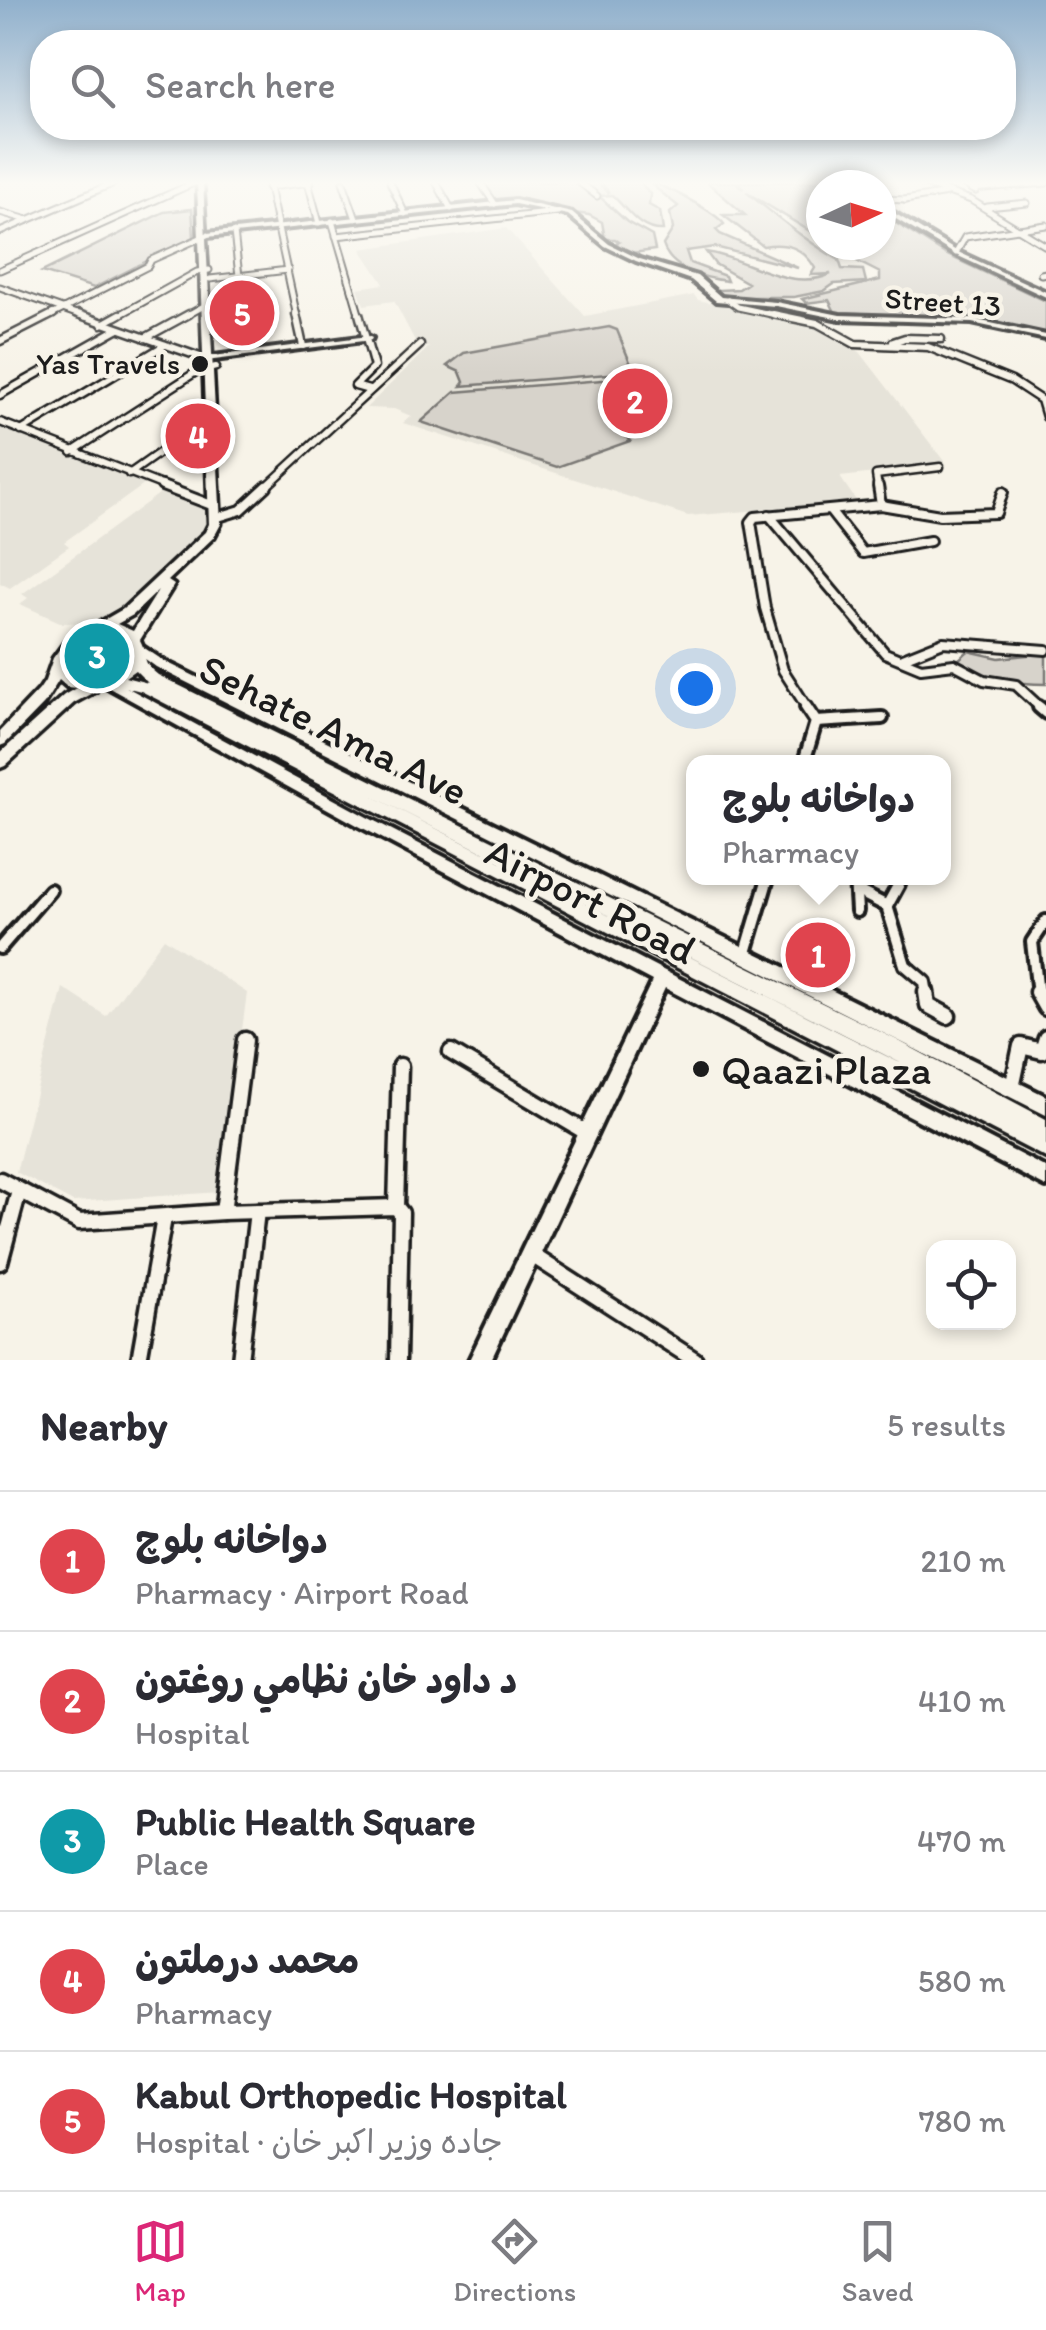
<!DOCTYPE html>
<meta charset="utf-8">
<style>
:root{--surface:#fff;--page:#f7f7f7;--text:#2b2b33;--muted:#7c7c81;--line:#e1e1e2;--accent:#db2777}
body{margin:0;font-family:Itim,"Playpen Sans Arabic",sans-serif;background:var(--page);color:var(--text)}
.controls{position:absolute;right:30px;bottom:30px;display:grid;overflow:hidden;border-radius:20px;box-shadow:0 5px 15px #0003}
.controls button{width:90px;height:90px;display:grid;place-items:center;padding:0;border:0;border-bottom:2px solid var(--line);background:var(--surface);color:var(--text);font:50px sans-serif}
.compass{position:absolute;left:806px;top:170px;width:90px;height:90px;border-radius:50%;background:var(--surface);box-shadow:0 5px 15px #0003;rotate:86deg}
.you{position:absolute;left:695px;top:688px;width:35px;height:35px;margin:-25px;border:8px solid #fff;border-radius:50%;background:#1a73e8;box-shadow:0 0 0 15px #1a73e833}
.badge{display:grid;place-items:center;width:65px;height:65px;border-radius:50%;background:var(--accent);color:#fff;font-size:32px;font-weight:700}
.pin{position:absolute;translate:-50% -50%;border:5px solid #fff;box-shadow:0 2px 10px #0006}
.popup{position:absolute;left:686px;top:755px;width:265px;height:130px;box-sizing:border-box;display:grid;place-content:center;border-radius:20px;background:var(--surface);filter:drop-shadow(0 2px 8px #0005);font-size:32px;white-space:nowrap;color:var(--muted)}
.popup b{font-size:38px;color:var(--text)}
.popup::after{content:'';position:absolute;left:50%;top:100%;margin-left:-20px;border:20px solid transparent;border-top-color:var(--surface)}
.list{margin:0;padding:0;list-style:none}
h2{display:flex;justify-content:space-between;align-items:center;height:130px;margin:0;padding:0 40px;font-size:42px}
h2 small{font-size:32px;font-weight:400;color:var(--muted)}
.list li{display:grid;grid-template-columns:65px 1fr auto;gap:30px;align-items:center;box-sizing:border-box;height:140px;padding:0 40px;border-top:2px solid var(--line)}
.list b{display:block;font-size:38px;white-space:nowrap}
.list p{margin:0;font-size:32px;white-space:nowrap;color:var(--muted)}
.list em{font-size:32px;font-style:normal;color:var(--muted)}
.icon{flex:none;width:55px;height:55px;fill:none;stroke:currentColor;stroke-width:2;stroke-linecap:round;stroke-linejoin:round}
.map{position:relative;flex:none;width:1046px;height:1360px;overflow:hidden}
.search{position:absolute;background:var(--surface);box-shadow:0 5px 15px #0003;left:30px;right:30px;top:30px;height:110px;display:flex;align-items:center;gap:25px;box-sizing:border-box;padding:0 35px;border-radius:40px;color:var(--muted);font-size:38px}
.sheet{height:830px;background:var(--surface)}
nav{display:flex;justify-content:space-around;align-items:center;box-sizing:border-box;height:140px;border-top:2px solid var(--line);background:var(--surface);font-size:28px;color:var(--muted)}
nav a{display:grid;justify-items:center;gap:5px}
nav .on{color:var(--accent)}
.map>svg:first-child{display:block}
.built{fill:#e6e3d9}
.green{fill:#d7d3cb;stroke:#7a7874;stroke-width:2.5}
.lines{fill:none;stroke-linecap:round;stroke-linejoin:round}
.street-far4-casing{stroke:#1c1c1c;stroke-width:9}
.street-far3-casing{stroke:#1c1c1c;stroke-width:11}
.street-far2-casing{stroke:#1c1c1c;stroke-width:14}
.street-far1-casing{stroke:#1c1c1c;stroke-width:18}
.street-casing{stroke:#1c1c1c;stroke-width:21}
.secondary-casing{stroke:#1c1c1c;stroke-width:8}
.primary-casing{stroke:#1c1c1c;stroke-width:7}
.street-far4{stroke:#f7f3e8;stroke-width:5}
.street-far3{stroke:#f7f3e8;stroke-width:6}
.street-far2{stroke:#f7f3e8;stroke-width:8}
.street-far1{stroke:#f7f3e8;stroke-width:10}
.street{stroke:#f7f3e8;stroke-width:14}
.secondary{fill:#f7f3e8;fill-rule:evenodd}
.primary{fill:#f7f3e8;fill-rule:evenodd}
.poi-dot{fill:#1c1c1c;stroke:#f7f3e8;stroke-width:4}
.labels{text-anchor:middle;stroke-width:9;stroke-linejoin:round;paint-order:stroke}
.far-street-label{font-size:30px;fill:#1c1c1c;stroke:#f7f3e8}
.far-poi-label{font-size:30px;fill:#1c1c1c;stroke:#f7f3e8;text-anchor:end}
.near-street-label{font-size:42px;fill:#1c1c1c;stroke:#f7f3e8}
.near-poi-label{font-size:42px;fill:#1c1c1c;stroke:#f7f3e8;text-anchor:start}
</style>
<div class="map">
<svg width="1046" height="1360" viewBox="0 0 1046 1360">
<rect width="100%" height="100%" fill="#f7f3e8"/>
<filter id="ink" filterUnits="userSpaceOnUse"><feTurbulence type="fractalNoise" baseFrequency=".01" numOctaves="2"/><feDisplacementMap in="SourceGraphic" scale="20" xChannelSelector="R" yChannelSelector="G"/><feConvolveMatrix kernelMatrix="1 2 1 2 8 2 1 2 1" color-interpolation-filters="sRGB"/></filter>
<g filter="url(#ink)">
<!-- built -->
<g class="built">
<polygon points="506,228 585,316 694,295 698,300 814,324 860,352 947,465 840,477 857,502 688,516 403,423 411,416 394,409 366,408 429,347 422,347 415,341 394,301 364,305 358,288 384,284 361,249"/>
<polygon points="0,425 145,484 64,542 69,546 10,588 0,583"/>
<polygon points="163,491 209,510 210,526 119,611 101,622 62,623 20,604 28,598 22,594"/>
<polygon points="164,938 247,993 220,1192 73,1202 16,1172 63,988 106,1016"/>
</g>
<!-- green -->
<g class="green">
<path d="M483,182H597L609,193L601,182H640L650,194L649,205L660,211L663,230C639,232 626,207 612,195L599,196L627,222L652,236L655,250L632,253L614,244L619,242L615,239H605L602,222L589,215L497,203Z"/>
<path d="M707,182H736L743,189L739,182H826L821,185V238L746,192C777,216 804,240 839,260L842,269L863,270L866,282L834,284L824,291L794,297H726L717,290L739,289L748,283L715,264L706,252C747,258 790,293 831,274L811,275L815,268C803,247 786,242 763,246L723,215H745Z"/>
<path d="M651,184C665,184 716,213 724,224L716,230L720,234L798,268L715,247L686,251L690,263L725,276L727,281C703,278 670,269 663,245L673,229L670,213L678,206Z"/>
<polygon points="192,209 194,237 94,288 42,272 164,212"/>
<polygon points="881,214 945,254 1046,301 1046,335 961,318 835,312 829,300 806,303 802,299 880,280 880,273 825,245 881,245"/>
<polygon points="609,327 617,330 634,372 461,386 464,382 460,372 447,366 464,353"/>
<polygon points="639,377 645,389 619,392 631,417 610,420 630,441 557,467 421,422 455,392"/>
<path d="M110,638L124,648L117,665L93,676L74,670L71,661C78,645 93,638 110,638Z"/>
<path d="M968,651L999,658L1046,653V684C1012,684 987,678 958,660Z"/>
</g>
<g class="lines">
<defs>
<g id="street-far4">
<polyline points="268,182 297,317"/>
<polyline points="308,182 319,223"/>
<polyline points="343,182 356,219"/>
<polyline points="390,182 405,214"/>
<polyline points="436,182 451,209"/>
<polyline points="480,182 495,204"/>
<polyline points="579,182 597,196"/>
<polyline points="848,182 856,185"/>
<polyline points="919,182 971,200 1046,246"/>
<polyline points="960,182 976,191"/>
<polyline points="864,185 877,182"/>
<polyline points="268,187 311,182"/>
<polyline points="971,189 1046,183"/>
<polyline points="885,199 906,200"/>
<polyline points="905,200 947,193"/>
<polyline points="987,207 1027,203"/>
<polyline points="0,212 28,220"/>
<polyline points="332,221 360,317"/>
<polyline points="0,232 116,182"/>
<polyline points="234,232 239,276"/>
<polyline points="336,236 558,212"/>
<polyline points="956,253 965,237 1046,225"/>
<polyline points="0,270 196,182"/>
<polyline points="1041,274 1046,273"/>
<polyline points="210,279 288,270"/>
<polyline points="0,287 85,317"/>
<polyline points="728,300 738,307 785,317"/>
<polyline points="48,317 148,266 151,260 207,235"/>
<polyline points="116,317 197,272 209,270"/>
<polyline points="184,317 211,302"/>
</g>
<g id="street-far3">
<polyline points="78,314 206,359"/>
<polyline points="296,314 303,346"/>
<polyline points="359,314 374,367 355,386 369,390"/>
<polyline points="773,314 817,323 855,344 928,347 1012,381 1041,400 1046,417"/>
<polyline points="102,324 120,314"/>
<polyline points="145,338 189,314"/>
<polyline points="0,341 53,314"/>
<polyline points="893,342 905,338 941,339"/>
<polyline points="0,395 117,329"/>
<polyline points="0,422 169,488"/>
<polyline points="21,431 165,345"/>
<polyline points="72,452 196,372 216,367"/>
<polyline points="129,474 193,429 219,417"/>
<polyline points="265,488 420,345"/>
<polyline points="878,488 876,475 940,467"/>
</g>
<g id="street-far2">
<polyline points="162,486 214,506"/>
<polyline points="878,486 881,505"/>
<polyline points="830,511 863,553 930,541"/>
<polyline points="769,515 885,653 921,668 954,664 984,680 1016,685 1042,709"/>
<polyline points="215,518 241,510 267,486"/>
<polyline points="903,658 943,642 1046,650"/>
<polyline points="808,709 783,670 765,608 751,522 755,517 881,505 940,515 996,513 1003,492"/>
</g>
<g id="street-far1">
<polyline points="1039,707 1046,713"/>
<polyline points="816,722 882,718"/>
<polyline points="804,762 816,722 806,707"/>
<polyline points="855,878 857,911"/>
<polyline points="899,884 887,906 905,965 925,982 927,994"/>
<polyline points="856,890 887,906"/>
<polyline points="0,948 50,890"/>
<polyline points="745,956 768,878"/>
<polyline points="1038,994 1032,942 1046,921"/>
</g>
<g id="street">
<polyline points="926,992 928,1005 948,1016"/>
<polyline points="1037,992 1046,1008"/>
<polyline points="451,1052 589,1134"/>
<polyline points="1012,1088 1021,1046 1042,1051 1046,1038"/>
<polyline points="0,1180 79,1222 223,1212 396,1207 401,1213 398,1360"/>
<polyline points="396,1207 400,1066"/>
<polyline points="223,1212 245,1040"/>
<polyline points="532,1255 695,1360"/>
<polyline points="0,1262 19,1191"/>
<polyline points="139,1360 164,1218"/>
<polyline points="240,1360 257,1211"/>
</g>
<g id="secondary">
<polygon points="833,182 840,182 843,185 836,185"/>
<polygon points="515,200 572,213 609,244 640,259 697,276 721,297 776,302 840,315 972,319 1046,335 1046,339 972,323 840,319 776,306 716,301 691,280 636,261 605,246 568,215 515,204 207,237 204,235 207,233"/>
<polygon points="881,205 958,252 1046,292 1046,297 954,254 881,210"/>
<polygon points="368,336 372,338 371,340 206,361 202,359 206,357"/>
<polygon points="137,643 164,661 1046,1096 1046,1115 156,667 133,650 131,647"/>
<polygon points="106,676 367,817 1046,1168 1046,1187 665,988 491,1360 469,1360 652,981 357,825 102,684 100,681 102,678"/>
</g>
<path id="primary" d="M197,182H203L221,524L214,537L168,581L174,585L140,640C149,657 139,660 158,675L895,1039L1046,1119V1158L141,691L109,683L97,686L96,691L74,703L5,766L0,768V753L64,695L76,688L67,687L59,680L44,704L5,744L0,746V731L39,690L45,681L53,658L64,643L123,609L205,532L209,524ZM158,591L133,631L117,624L133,615ZM106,634C115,634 123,634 128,642C142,664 92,683 76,678C74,677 65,668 64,667C70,648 86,638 106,634ZM135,670L148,683L125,677ZM358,789L881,1053L914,1070Z"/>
</defs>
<!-- street-far4 casing -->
<use href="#street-far4" class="street-far4-casing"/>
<!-- street-far3 casing -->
<use href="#street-far3" class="street-far3-casing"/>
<!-- street-far2 casing -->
<use href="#street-far2" class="street-far2-casing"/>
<!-- street-far1 casing -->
<use href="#street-far1" class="street-far1-casing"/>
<!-- street casing -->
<use href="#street" class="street-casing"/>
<!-- secondary casing -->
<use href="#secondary" class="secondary-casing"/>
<!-- primary casing -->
<use href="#primary" class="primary-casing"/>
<!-- street-far4 -->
<use href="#street-far4" class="street-far4"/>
<!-- street-far3 -->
<use href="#street-far3" class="street-far3"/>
<!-- street-far2 -->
<use href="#street-far2" class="street-far2"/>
<!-- street-far1 -->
<use href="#street-far1" class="street-far1"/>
<!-- street -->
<use href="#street" class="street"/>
<!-- secondary -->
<use href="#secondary" class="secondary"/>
<!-- primary -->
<use href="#primary" class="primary"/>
</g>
</g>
<!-- sky -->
<linearGradient id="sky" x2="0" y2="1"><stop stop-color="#90b0cc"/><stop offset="0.49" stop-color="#fbfaf5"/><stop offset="1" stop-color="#fbfaf5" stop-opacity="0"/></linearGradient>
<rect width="1046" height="373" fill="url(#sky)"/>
<!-- markers -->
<g class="poi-dot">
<circle cx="200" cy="364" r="10"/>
<circle cx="701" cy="1069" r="10"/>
</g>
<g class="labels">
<!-- far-street labels -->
<g class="far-street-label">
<text transform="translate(943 302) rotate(4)" y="10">Street 13</text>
</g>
<!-- far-poi labels -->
<g class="far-poi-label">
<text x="180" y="374">Yas Travels</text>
</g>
<!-- near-street labels -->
<g class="near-street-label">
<text transform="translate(334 729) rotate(26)" y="15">Sehate Ama Ave</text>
<text transform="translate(591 900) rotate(27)" y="15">Airport Road</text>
</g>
<!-- near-poi labels -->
<g class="near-poi-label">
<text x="721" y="1084">Qaazi Plaza</text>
</g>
</g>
</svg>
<div class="controls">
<button><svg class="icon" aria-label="locate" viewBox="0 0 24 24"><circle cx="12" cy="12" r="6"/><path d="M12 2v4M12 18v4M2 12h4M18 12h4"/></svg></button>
</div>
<svg class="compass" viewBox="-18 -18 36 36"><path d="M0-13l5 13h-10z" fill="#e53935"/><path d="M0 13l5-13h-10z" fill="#7c7c81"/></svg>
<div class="you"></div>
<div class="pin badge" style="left:818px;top:955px;background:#e0444e">1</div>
<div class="popup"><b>دواخانه بلوچ</b>Pharmacy</div>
<div class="pin badge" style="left:635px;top:401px;background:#e0444e">2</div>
<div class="pin badge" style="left:97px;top:656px;background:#0f9aa8">3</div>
<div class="pin badge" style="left:198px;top:436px;background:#e0444e">4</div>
<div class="pin badge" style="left:242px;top:313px;background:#e0444e">5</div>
<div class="search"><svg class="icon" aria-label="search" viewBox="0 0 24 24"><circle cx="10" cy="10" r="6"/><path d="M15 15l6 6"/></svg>Search here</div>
</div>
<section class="sheet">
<h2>Nearby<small>5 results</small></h2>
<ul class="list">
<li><span class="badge" style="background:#e0444e">1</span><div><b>دواخانه بلوچ</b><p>Pharmacy · Airport Road</p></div><em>210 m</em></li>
<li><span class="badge" style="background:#e0444e">2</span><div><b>د داود خان نظامي روغتون</b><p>Hospital</p></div><em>410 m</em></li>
<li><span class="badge" style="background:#0f9aa8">3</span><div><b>Public Health Square</b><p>Place</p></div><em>470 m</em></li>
<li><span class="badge" style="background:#e0444e">4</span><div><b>محمد درملتون</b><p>Pharmacy</p></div><em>580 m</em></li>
<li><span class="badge" style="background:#e0444e">5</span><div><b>Kabul Orthopedic Hospital</b><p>Hospital · جاده وزیر اکبر خان</p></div><em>780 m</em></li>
</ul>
</section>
<nav>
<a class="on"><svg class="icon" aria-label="map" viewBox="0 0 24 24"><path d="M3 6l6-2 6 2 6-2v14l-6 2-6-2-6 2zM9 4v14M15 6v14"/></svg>Map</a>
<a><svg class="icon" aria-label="directions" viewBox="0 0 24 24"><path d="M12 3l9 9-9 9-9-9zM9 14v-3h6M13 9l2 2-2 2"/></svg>Directions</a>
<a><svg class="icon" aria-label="saved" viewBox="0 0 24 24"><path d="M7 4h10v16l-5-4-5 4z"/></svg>Saved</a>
</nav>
